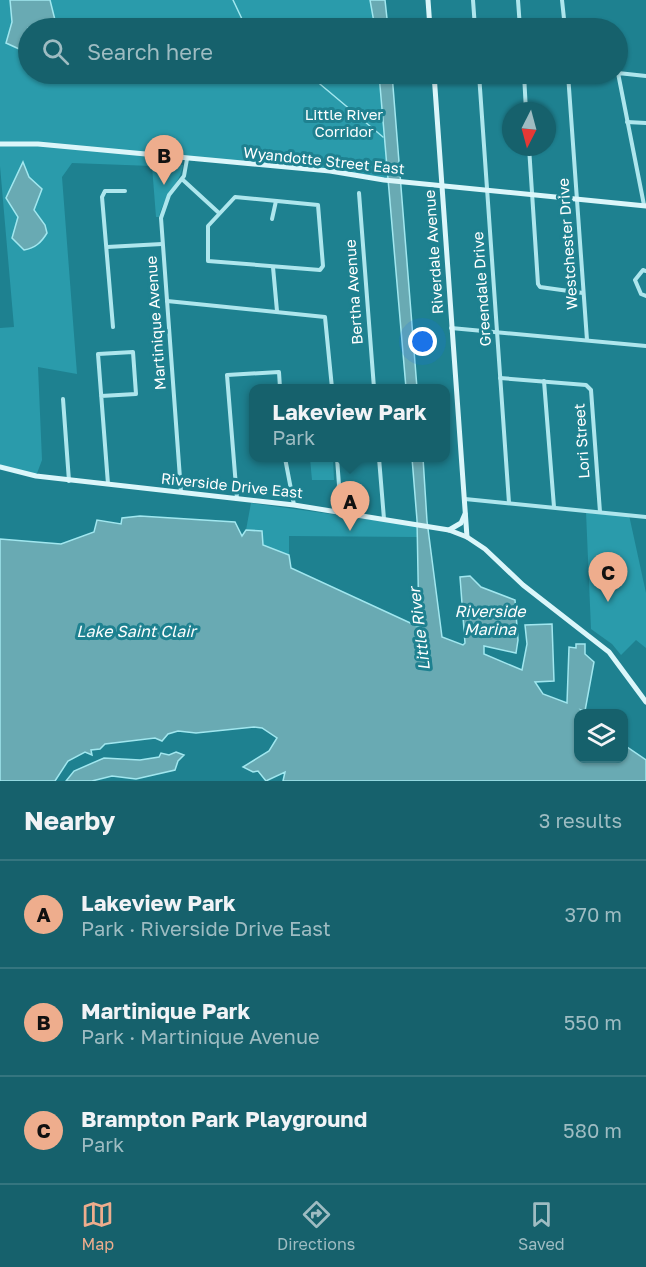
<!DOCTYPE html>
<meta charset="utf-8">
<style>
:root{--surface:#16616c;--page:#236a74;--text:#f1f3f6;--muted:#9ebcc2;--line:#35757f;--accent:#eead8d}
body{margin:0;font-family:"Golos Text",sans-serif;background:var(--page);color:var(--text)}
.controls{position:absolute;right:18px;bottom:18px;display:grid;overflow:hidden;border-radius:12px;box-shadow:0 2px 4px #0004}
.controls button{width:54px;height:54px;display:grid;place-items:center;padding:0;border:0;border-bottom:2px solid var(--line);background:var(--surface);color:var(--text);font:30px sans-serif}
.compass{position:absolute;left:502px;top:102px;width:54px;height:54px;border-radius:50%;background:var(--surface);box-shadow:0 2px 4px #0004;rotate:186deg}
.you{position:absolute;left:423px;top:342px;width:21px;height:21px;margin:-15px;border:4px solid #fff;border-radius:50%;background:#1a73e8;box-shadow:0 0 0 9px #1a73e833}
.badge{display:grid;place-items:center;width:39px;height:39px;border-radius:50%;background:var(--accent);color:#111;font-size:20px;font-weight:700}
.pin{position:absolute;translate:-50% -50px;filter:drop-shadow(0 2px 3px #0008)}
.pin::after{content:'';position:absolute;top:32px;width:21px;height:18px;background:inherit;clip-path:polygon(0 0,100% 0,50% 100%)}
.popup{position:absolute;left:249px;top:384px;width:201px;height:78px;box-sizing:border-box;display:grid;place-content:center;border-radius:12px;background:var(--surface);filter:drop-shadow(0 2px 4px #0005);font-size:20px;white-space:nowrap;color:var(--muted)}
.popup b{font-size:22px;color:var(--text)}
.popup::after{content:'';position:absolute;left:50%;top:100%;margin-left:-12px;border:12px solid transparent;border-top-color:var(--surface)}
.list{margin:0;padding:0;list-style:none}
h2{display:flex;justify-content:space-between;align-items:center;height:78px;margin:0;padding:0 24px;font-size:26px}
h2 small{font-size:20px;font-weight:400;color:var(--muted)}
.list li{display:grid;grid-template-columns:39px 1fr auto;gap:18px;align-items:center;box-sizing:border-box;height:108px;padding:0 24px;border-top:2px solid var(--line)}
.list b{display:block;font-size:22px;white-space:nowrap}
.list p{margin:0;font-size:20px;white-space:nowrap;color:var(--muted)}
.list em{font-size:20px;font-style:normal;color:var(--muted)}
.icon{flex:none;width:33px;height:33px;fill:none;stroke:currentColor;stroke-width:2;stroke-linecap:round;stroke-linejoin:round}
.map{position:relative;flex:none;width:646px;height:781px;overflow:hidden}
.search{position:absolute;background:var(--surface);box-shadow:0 2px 4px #0004;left:18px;right:18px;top:18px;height:66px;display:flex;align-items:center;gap:15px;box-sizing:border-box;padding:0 21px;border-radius:33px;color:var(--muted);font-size:22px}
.sheet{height:402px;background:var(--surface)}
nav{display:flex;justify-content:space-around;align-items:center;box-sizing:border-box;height:84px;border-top:2px solid var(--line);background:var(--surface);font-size:16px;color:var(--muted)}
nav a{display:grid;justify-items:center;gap:3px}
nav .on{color:var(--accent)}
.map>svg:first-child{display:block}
.green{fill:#2a9bab}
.water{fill:#69aab3;stroke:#a1e7ef;stroke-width:1.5}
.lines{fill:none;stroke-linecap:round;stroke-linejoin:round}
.stream{stroke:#a1e7ef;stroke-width:1.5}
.street{stroke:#aee6ed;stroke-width:4}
.secondary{stroke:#dbf6fa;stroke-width:5}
.labels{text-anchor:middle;stroke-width:6;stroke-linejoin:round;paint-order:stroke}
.park-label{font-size:15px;fill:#fbfefe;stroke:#1e8190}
.street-label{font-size:15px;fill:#fff;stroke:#1e8190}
.water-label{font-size:16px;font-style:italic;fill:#fcfefe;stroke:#1e8190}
</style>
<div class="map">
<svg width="646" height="781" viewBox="0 0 646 781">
<rect width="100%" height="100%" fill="#1e8190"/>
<!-- green -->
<g class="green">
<path d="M0,0H385L388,28H28V74H392L400,182L330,171L151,156V160L183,165C180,184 164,195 159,217H156L152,166L72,163L62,177L77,374L38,367L42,460L36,476L0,467V328L14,327L0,166Z"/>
<polygon points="310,458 333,458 334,480 312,480"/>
<polygon points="251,503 417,526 417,537 289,536 289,555 263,545 262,531 246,530"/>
<polygon points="586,512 629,515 646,593 646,648 636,640 621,655 612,644 591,629"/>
</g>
<!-- water -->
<g class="water">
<polygon points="10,0 50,0 57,28 28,28 28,53 6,43 12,22"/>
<polygon points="370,0 385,0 388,28 375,28"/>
<polygon points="379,74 392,74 417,388 406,388"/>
<path d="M23,162L29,177L42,189L34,210L45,225L47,233C41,243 35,248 24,250L12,238L18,217L6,198Z"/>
<polygon points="412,458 423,458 427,521 442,637 463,645 465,643 460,577 470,576 481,587 515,600 518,640 516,653 484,646 484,654 522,670 527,644 525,625 552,624 554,681 535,682 543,694 567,703 569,647 576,648 576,644 585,644 585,654 594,662 585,711 581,710 584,713 578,714 578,758 624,758 624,745 646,760 646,781 283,781 285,772 266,781 258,771 253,772 243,767 269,751 277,738 262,728 254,727 196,733 178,731 168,734 162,741 155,738 105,744 100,749 91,750 92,755 85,752 68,761 55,781 0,781 0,539 61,544 94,532 97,520 121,524 122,518 140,516 235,522 242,536 246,530 262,531 263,545 289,555 291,568 419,627 417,520"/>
<polygon points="176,752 184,755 178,761 175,770 136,779 112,776 92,781 66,781 74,771 104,758 140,760 159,757 161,753 169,755"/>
</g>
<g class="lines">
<!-- stream -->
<g class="stream">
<polyline points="233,0 242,19 255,28"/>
<polyline points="308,74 383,137"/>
</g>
<!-- street -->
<g class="street">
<polyline points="473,0 475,28"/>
<polyline points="518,0 520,28"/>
<polyline points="562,0 565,28"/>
<polyline points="479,74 509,503"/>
<polyline points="524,74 526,111"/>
<polyline points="568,74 587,340"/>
<polyline points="627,122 646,123"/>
<polyline points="529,147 538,284 540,287 583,293"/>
<polyline points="183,180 219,213"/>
<polyline points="359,193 374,388"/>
<polygon points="235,197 318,205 323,266 320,270 208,261 208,226"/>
<polyline points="644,205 618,73 646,76"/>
<polyline points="272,219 276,201"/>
<polyline points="107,247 162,244"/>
<polyline points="273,267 277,311"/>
<polyline points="646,271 643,270 635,280 641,294 646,296"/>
<polyline points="167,301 325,317 332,388"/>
<polyline points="113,327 102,197 105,191 125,191"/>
<polyline points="451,328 646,346"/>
<polyline points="500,378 586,385 591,390 600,512"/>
<polyline points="544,381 554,507"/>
<polyline points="101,396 136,394 133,352 98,354 108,484"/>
<polyline points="63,399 69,481"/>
<polyline points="285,458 294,505"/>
<polyline points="379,458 384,519"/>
<polyline points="181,492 161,218 169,195 184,176 187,159"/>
<polyline points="237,499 227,375 279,372 280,388"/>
<polyline points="465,499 646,517"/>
<polyline points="334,511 339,485 337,458"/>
</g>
<!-- secondary -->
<g class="secondary">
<polyline points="428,0 430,28"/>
<polyline points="434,74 467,537"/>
<polyline points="0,144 38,144 330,171 384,180 646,206"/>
<polyline points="0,467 36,476 294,505 449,530 467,537 485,549 523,585 609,652 646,702"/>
<polyline points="449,530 461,523 465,514"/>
</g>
</g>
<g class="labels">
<!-- park labels -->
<g class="park-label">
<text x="344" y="120">Little River<tspan x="344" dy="17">Corridor</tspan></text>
</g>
<!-- street labels -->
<g class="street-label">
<text transform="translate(324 161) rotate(6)" y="5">Wyandotte Street East</text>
<text transform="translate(568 244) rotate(-94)" y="5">Westchester Drive</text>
<text transform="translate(434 252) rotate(-94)" y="5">Riverdale Avenue</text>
<text transform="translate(482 289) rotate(-94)" y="5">Greendale Drive</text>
<text transform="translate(354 292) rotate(-94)" y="5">Bertha Avenue</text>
<text transform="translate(156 323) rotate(-94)" y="5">Martinique Avenue</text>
<text transform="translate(582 441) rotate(-94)" y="5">Lori Street</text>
<text transform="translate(232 486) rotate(6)" y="5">Riverside Drive East</text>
</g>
<!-- water labels -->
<g class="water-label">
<text x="490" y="617">Riverside<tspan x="490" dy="18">Marina</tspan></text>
<text transform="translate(419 629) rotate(-97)" y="6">Little River</text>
<text x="136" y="637">Lake Saint Clair</text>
</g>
</g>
</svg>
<div class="controls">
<button><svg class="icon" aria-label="layers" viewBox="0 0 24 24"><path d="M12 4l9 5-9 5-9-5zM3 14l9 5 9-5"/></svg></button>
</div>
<svg class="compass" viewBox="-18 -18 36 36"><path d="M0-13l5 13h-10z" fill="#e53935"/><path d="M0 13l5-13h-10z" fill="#9ebcc2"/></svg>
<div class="you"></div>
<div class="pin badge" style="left:350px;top:531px">A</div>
<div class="popup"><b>Lakeview Park</b>Park</div>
<div class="pin badge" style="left:164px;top:185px">B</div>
<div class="pin badge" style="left:608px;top:602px">C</div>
<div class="search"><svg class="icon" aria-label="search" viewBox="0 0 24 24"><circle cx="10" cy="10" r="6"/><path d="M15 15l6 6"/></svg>Search here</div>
</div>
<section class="sheet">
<h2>Nearby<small>3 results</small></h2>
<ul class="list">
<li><span class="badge">A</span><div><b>Lakeview Park</b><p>Park · Riverside Drive East</p></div><em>370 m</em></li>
<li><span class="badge">B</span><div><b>Martinique Park</b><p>Park · Martinique Avenue</p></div><em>550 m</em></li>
<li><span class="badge">C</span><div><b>Brampton Park Playground</b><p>Park</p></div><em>580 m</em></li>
</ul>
</section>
<nav>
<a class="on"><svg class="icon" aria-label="map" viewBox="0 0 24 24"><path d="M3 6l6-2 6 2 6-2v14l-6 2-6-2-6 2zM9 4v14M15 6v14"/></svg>Map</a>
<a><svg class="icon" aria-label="directions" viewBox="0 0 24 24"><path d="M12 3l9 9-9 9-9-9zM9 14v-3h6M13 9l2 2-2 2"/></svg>Directions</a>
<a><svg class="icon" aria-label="saved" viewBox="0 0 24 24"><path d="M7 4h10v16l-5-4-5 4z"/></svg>Saved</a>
</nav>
